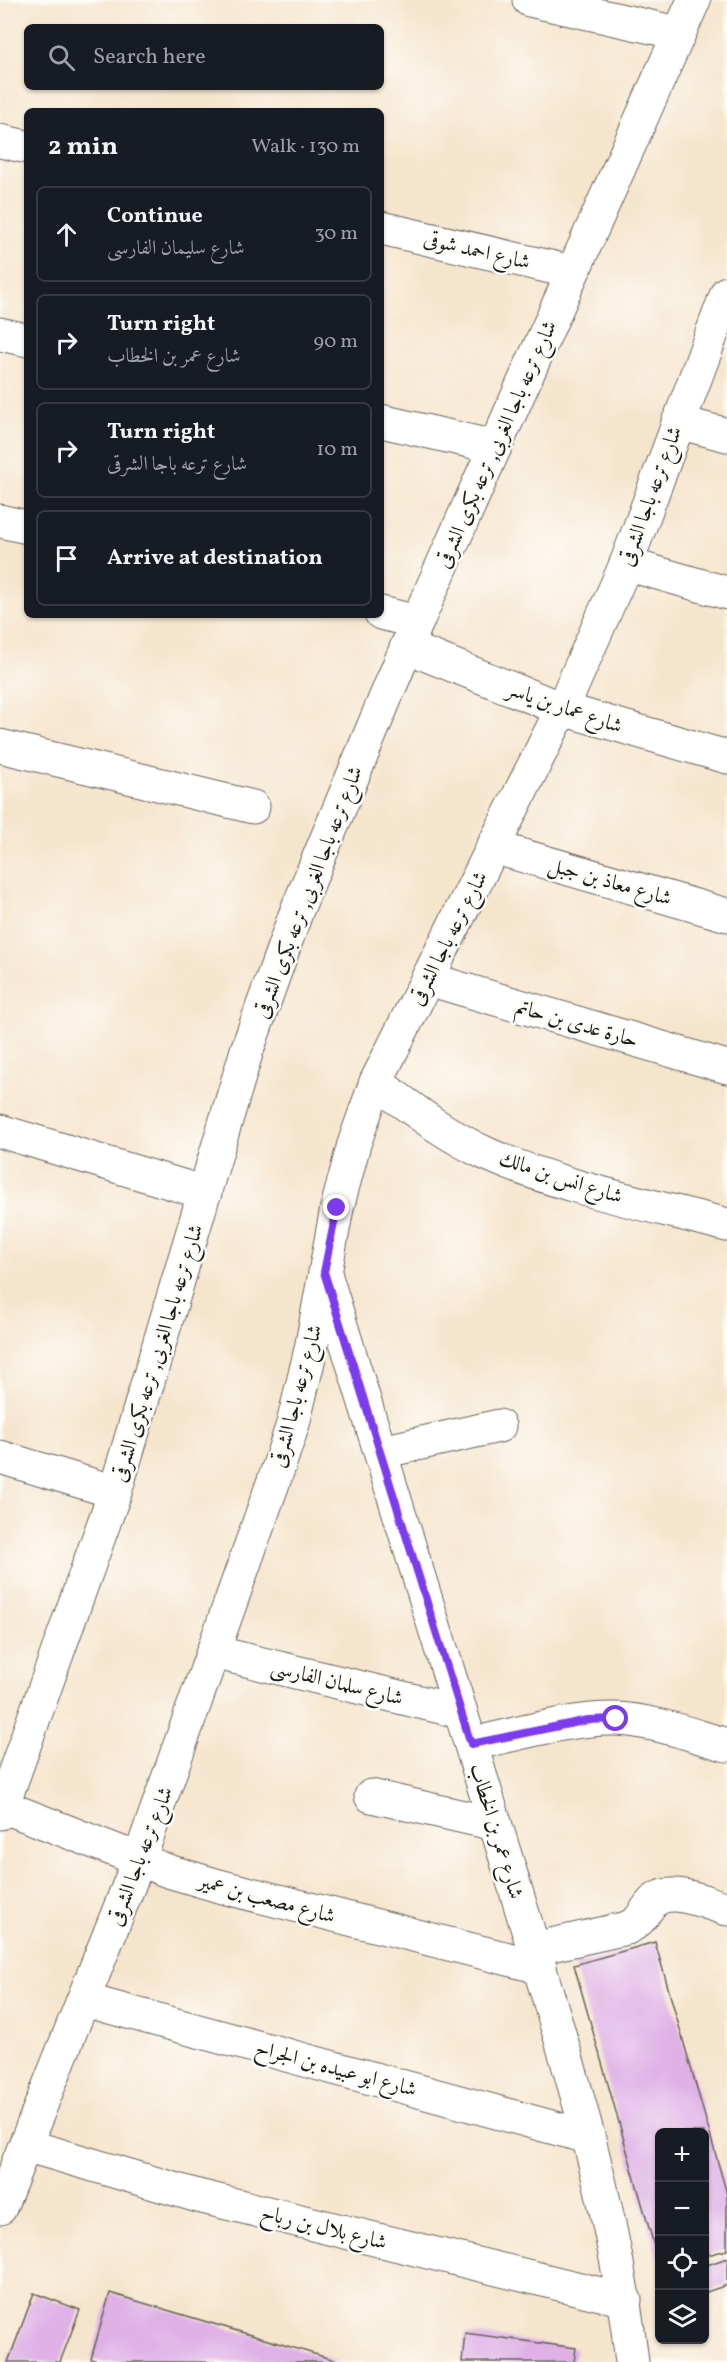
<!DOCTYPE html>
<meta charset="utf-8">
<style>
:root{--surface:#171b24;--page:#20242c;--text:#f1f3f6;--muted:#9ea1a6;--line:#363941}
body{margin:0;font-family:Vollkorn,Amiri,serif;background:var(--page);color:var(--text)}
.controls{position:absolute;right:18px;bottom:18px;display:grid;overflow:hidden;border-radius:9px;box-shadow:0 2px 4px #0004}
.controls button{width:54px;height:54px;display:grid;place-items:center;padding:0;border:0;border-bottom:2px solid var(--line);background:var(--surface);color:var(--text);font:30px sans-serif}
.stop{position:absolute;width:18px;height:18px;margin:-14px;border:4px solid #7c3aed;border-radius:50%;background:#fff}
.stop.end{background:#7c3aed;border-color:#fff;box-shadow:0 2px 6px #0008}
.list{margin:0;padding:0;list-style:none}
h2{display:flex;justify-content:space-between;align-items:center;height:78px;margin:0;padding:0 24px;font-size:26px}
h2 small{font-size:20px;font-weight:400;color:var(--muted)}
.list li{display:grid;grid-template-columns:39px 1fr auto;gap:18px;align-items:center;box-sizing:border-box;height:96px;margin:0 12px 12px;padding:0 12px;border:2px solid var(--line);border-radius:9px}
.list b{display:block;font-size:22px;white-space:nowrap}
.list p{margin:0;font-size:20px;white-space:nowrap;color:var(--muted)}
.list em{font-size:20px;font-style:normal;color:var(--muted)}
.icon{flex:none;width:33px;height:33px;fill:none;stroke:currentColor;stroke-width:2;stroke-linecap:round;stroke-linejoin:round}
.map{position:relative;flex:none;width:727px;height:2362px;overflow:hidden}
.search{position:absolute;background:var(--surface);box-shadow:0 2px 4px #0004;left:24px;top:24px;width:360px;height:66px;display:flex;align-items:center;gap:15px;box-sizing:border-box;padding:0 21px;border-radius:9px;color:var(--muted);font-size:22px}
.panel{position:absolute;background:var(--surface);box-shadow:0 2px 4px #0004;left:24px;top:108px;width:360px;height:510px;border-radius:9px}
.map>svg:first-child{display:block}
.building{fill:#dfb1e7}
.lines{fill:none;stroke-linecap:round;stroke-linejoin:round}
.minor-casing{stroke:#68625a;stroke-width:35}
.minor{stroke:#fff;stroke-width:33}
.route{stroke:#7c3aed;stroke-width:8}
.labels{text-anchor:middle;stroke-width:5;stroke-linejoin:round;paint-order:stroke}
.street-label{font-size:21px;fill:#1c1c1c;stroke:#fdfcf7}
</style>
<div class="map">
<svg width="727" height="2362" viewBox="0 0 727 2362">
<rect width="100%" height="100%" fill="#fdfcf7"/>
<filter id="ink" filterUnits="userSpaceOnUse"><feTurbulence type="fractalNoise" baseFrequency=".0167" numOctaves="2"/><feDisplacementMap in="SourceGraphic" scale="12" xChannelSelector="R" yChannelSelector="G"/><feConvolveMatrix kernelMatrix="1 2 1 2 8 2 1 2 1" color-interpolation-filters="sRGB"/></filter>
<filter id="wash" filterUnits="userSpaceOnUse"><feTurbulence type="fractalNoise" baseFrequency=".008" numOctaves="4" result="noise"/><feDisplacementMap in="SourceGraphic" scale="24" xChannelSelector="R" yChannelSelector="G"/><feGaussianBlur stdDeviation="1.35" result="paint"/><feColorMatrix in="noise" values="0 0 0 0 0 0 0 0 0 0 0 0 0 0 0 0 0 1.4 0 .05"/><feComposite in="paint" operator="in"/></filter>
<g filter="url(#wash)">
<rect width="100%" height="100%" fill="#f6e5cd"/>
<g id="blocks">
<!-- building -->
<g class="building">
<polygon points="655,1942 727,2194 727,2250 704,2256 704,2132 660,2132 659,2263 574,1965"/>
<polygon points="727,2258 727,2285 704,2293 704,2266"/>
<polygon points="34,2293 80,2310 60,2362 8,2362"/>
<polygon points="110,2293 338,2361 338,2362 101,2362 91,2359"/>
<polygon points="465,2333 576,2348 574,2362 462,2362"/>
</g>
</g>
</g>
<g filter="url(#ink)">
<use href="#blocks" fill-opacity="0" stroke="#68625a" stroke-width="1.5"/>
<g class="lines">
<defs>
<g id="minor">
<polyline points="529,0 678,33"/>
<polyline points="0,141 27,147"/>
<polyline points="381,228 572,272"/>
<polyline points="0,334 27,340"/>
<polyline points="381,421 495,447"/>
<polyline points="678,422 727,435"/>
<polyline points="0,521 27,527"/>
<polyline points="626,564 727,593"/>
<polyline points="381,613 417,622"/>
<polyline points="407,647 562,709 727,757"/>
<polyline points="0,746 253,807"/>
<polyline points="493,847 727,915"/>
<polyline points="428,979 727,1067"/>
<path d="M376,1082C411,1108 447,1136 487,1154C563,1188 647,1204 727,1225"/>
<polyline points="0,1131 205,1193"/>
<path d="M326,1277C388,1473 448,1670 509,1868C558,2030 613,2193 632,2362"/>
<polyline points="381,1452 499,1426"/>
<polyline points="0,1457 115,1492"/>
<polyline points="213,1652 461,1712"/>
<path d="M471,1744C515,1735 571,1718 615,1719C653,1720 691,1735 727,1745"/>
<polyline points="371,1796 495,1824"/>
<polyline points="2,1806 168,1871 219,1886 540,1967"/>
<polyline points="0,1813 115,1492 247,1050 297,910 417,622 694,0"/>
<path d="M533,1949L627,1928C640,1922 642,1916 650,1905C667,1883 706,1903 727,1909"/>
<polyline points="84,2000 588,2137"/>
<polyline points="25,2145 198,2196 625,2300"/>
<polyline points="0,2208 139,1860 278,1469 293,1424 311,1349 337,1208 354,1144 376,1082 562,709 626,564 727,293"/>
</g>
</defs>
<!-- minor casing -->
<use href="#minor" class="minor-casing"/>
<!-- minor -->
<use href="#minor" class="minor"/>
</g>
</g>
<g class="lines" filter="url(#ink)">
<!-- route -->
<polyline class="route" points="337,1208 324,1272 471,1744 588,1720 616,1719"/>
</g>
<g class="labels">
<!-- street labels -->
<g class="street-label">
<text transform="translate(477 250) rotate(13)" y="7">شارع احمد شوقى</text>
<text transform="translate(496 444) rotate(-66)" y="7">شارع ترعه باجا الغربى, ترعه بكرى الشرقى</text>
<text transform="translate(650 496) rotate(-70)" y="7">شارع ترعه باجا الشرقى</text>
<text transform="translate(565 707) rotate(19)" y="7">شارع عمار بن ياسر</text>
<text transform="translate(610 881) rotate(16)" y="7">شارع معاذ بن جبل</text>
<text transform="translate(308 892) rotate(-69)" y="7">شارع ترعه باجا الغربى, ترعه بكرى الشرقى</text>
<text transform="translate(448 938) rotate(-63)" y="7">شارع ترعه باجا الشرقى</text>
<text transform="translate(577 1023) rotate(16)" y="7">حارة عدى بن حاتم</text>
<text transform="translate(561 1177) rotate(18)" y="7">شارع انس بن مالك</text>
<text transform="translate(157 1353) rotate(-73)" y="7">شارع ترعه باجا الغربى, ترعه بكرى الشرقى</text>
<text transform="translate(296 1396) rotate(-75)" y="7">شارع ترعه باجا الشرقى</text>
<text transform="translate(337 1682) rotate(14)" y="7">شارع سلمان الفارسى</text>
<text transform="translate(497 1831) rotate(73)" y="7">شارع عمر بن الخطاب</text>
<text transform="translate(140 1856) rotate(-69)" y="7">شارع ترعه باجا الشرقى</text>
<text transform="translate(267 1898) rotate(15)" y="7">شارع مصعب بن عمير</text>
<text transform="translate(336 2068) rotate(15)" y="7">شارع ابو عبيده بن الجراح</text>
<text transform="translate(324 2227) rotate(14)" y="7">شارع بلال بن رباح</text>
</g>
</g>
</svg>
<div class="controls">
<button>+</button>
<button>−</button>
<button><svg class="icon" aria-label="locate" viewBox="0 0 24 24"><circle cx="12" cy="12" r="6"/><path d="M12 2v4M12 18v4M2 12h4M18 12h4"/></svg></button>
<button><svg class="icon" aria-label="layers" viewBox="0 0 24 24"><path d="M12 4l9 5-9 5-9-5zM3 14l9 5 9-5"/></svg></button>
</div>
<div class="stop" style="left:616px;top:1719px"></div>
<div class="stop end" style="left:337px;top:1208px"></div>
<div class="search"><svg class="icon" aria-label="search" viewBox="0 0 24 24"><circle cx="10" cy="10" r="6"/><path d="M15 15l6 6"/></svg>Search here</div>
<section class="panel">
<h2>2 min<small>Walk · 130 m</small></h2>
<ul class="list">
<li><svg class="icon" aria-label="ahead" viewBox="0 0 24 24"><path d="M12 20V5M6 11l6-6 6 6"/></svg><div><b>Continue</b><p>شارع سليمان الفارسى</p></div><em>30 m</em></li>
<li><svg class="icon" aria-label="right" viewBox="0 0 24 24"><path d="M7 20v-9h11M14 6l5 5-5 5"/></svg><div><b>Turn right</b><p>شارع عمر بن الخطاب</p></div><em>90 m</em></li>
<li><svg class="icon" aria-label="right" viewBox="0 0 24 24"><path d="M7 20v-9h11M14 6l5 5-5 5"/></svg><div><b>Turn right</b><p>شارع ترعه باجا الشرقى</p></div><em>10 m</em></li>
<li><svg class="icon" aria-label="arrive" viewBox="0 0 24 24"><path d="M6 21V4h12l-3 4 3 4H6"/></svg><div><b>Arrive at destination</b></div></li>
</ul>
</section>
</div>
